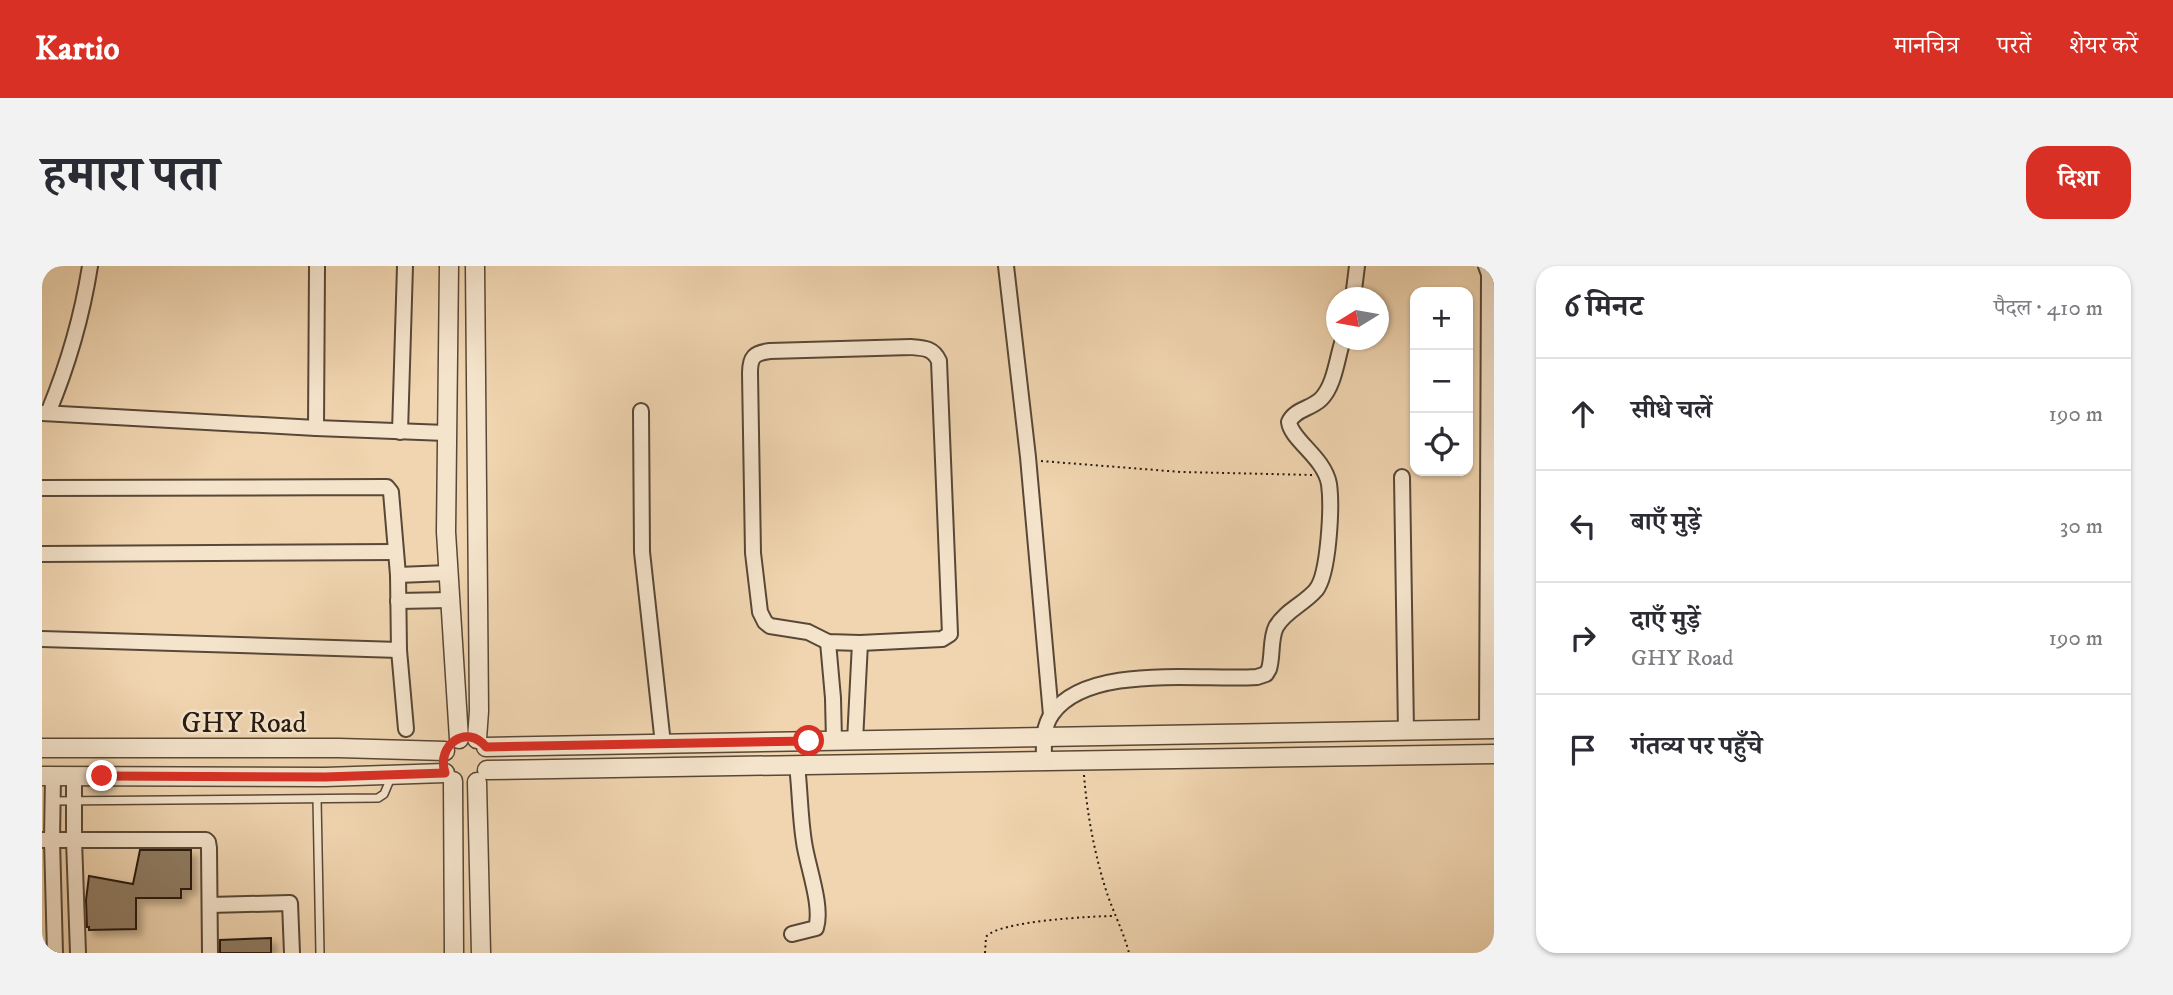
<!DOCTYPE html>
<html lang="hi">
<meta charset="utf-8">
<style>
:root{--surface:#fff;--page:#f2f2f3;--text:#2b2b33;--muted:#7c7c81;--line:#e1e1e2;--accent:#d93025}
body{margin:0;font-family:"IM FELL DW Pica","Noto Serif Devanagari",serif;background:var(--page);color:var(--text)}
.controls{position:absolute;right:21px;top:21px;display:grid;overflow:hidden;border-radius:14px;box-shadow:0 2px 5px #0004}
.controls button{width:63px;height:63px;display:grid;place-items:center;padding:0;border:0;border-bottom:2px solid var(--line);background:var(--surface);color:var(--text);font:35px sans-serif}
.compass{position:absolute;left:1284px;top:21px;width:63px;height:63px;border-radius:50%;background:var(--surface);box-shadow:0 2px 5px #0004;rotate:259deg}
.stop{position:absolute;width:21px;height:21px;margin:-16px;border:5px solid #d93025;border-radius:50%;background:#fff}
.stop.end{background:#d93025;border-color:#fff;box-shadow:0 2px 7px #0008}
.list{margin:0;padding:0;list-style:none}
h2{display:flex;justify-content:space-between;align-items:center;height:91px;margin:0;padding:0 28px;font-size:30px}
h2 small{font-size:23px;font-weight:400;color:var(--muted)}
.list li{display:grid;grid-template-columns:46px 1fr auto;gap:21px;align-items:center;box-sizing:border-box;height:112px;padding:0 28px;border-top:2px solid var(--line)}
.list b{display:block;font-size:26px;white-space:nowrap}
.list p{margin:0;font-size:23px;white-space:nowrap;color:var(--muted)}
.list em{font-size:23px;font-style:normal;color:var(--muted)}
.icon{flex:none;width:38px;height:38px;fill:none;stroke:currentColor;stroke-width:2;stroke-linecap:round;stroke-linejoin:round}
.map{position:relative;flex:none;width:1452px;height:687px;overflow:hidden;border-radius:21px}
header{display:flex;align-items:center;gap:42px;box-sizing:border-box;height:98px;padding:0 35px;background:var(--accent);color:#fff}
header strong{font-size:33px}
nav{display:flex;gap:38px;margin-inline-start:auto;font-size:24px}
.intro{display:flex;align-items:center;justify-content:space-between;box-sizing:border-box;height:168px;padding:0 42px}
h1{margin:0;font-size:49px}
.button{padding:18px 32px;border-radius:21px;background:var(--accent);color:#fff;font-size:24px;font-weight:700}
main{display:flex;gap:42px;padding:0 42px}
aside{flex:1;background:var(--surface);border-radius:21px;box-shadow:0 2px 5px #0004}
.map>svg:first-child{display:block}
.building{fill:#8f7b63;stroke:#25190f;stroke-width:2;filter:url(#shadow)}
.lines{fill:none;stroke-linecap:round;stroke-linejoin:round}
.service-casing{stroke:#584837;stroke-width:10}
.minor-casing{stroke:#584837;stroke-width:18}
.tertiary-casing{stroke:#584837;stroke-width:21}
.path{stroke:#25190f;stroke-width:2;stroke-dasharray:2 3.5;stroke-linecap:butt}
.service{stroke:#f5e4cc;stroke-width:7}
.minor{stroke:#f5e4cc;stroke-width:14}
.tertiary{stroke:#f5e4cc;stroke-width:18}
.route{stroke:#d93025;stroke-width:9}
.labels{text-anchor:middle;stroke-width:5;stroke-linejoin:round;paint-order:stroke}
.street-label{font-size:28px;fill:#25190f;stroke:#f5e4cc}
</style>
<header>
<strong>Kartio</strong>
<nav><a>मानचित्र</a><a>परतें</a><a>शेयर करें</a></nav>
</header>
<div class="intro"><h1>हमारा पता</h1><a class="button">दिशा</a></div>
<main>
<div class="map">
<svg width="1452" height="687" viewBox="0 0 1452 687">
<defs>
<filter id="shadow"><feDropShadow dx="5.5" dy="5.5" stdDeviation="3.5" flood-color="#0004"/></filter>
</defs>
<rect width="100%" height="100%" fill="#f0d5b0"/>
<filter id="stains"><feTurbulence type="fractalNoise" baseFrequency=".00286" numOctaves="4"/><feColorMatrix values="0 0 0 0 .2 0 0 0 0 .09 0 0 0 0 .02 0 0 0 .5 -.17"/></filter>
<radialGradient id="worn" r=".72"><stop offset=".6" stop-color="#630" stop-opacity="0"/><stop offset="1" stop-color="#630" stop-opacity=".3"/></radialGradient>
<!-- building -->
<g class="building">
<polygon points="98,584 149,584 149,623 139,623 139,632 94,632 94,663 47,664 47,661 45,661 44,634 47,610 91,618"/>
<polygon points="229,672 229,687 178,687 178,674"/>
</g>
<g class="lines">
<defs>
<g id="service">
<polyline points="275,533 278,687"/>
<polyline points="11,535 336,532 342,528 350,509"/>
</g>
<g id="minor">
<polyline points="964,0 986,191 1009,449"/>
<polyline points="1444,0 1447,8 1445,463"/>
<polyline points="1311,32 1315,0"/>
<path d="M869,81C882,82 891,82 897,95L908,368L900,373L818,377L786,376L766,366L728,360L723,356L718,346L711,287L708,107C708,91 712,87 728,85Z"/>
<polyline points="599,145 600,286 621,478"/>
<polyline points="0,147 274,162 404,167"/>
<path d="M6,147C26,99 40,51 48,0"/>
<polyline points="274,162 275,0"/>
<polyline points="358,166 363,0"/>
<polyline points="1360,211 1364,465"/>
<polyline points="0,222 345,221 349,226 356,309 357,384 0,373"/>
<polyline points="0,288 353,286"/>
<polyline points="356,309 406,307"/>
<polyline points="356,335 408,334"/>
<polyline points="786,376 791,432 792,475"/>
<polyline points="357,384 364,463"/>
<polyline points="813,475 818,377"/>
<path d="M1002,495C1002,479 1000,462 1010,448C1046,397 1159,415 1215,411L1224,408L1227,403C1231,390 1228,373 1234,361C1243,345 1262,338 1274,324C1287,308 1290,240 1287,218C1282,191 1249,174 1247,156C1253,143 1269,143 1279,133C1293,119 1295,91 1301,74"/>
<polyline points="11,510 10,574 13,687"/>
<polyline points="32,510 32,574 36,687"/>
<polyline points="0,574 164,574 166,576 167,582 168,687"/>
<polyline points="168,639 248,637 250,687"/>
<path d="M750,668L774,662C781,640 765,599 762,576C758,551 758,525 755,499"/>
</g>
<g id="tertiary">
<polyline points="407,0 404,266 417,473"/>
<polyline points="433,0 437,445 435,473"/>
<polyline points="444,481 1452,463"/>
<polyline points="0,482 297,482 403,485"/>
<polyline points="445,504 1452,488"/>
<polyline points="0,510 283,511 403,507"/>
<polyline points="411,515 412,687"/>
<polyline points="435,516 439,687"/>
</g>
</defs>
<!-- service casing -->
<use href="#service" class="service-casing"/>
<!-- minor casing -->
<use href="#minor" class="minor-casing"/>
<!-- tertiary casing -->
<use href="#tertiary" class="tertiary-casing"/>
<!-- path -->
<g class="path">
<polyline points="999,195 1139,206 1270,209"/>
<path d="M1042,509C1045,547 1052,585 1063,621C1070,644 1081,664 1087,687"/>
<path d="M943,687L944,671C955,655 1052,650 1073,650"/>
</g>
<!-- service -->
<use href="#service" class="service"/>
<!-- minor -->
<use href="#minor" class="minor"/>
<!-- tertiary -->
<use href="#tertiary" class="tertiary"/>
</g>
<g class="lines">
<!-- route -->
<path class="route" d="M60,510L283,511L403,507C394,479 425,457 444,481L767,475"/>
</g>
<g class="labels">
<!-- street labels -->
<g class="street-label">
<text x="202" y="466">GHY Road</text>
</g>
</g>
<rect width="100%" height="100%" filter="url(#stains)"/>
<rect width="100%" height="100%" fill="url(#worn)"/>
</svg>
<div class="controls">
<button>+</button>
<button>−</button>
<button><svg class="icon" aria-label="locate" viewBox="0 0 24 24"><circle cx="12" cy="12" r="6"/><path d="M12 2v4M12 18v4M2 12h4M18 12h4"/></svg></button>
</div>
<svg class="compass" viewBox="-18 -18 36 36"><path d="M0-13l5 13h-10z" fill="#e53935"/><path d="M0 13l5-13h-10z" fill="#7c7c81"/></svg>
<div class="stop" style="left:767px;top:475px"></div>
<div class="stop end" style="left:60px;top:510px"></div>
</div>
<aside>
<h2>6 मिनट<small>पैदल · 410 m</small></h2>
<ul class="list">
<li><svg class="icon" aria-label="ahead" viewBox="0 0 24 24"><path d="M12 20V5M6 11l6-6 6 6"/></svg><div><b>सीधे चलें</b></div><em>190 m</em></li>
<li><svg class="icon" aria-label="left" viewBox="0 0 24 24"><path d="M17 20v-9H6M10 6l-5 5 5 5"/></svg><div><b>बाएँ मुड़ें</b></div><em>30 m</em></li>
<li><svg class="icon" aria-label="right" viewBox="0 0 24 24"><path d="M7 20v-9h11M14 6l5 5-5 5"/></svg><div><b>दाएँ मुड़ें</b><p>GHY Road</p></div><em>190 m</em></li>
<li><svg class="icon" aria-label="arrive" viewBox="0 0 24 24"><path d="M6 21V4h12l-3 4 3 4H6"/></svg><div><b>गंतव्य पर पहुँचे</b></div></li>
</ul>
</aside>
</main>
